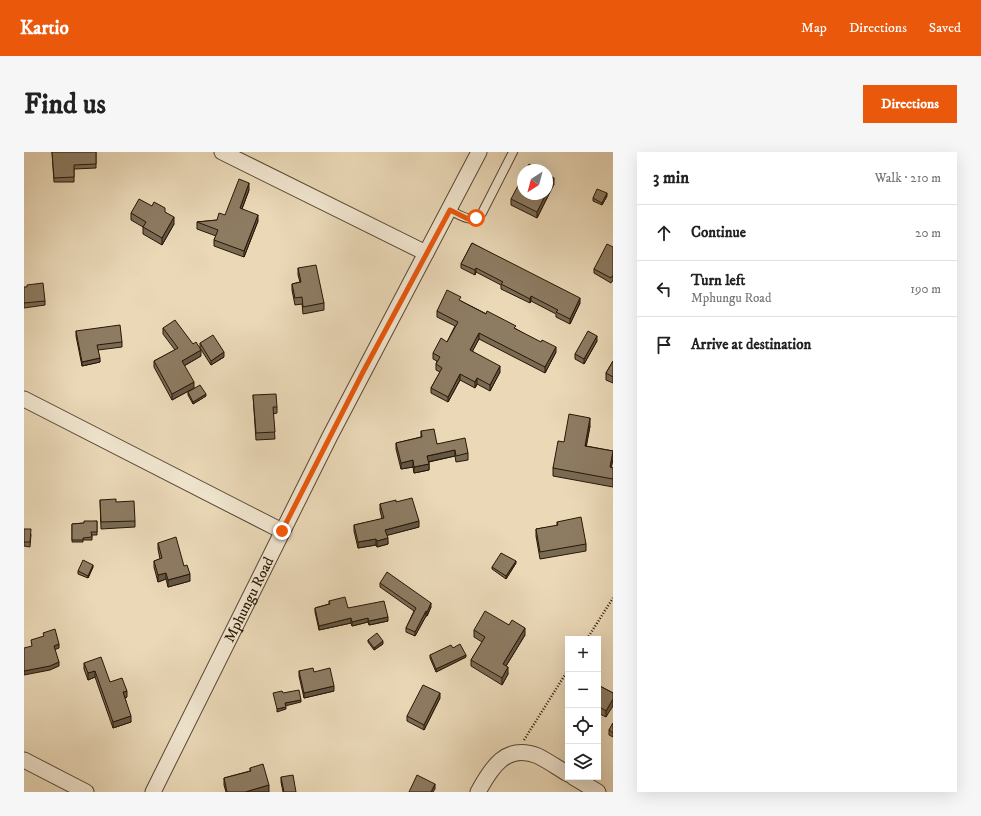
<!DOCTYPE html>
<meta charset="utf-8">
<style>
:root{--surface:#fff;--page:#f6f6f6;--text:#222;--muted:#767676;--line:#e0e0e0;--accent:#ea580c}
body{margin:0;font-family:"IM FELL DW Pica",serif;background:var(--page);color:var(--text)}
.controls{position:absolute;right:12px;bottom:12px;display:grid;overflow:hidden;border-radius:0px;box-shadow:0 4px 16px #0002}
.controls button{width:36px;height:36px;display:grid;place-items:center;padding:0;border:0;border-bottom:1px solid var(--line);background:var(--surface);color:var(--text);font:20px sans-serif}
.compass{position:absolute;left:493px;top:12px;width:36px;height:36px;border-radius:50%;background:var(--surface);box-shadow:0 4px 16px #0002;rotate:216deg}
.stop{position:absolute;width:12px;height:12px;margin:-9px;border:3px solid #ea580c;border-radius:50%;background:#fff}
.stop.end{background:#ea580c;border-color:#fff;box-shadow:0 1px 4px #0008}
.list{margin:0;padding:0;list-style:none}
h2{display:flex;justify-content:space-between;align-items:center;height:52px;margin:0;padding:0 16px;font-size:17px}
h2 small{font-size:13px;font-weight:400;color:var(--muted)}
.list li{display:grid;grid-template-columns:26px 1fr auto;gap:12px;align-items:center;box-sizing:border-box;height:56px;padding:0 16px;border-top:1px solid var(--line)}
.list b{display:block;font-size:15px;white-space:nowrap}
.list p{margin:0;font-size:13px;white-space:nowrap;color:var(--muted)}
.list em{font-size:13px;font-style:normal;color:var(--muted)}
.icon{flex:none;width:22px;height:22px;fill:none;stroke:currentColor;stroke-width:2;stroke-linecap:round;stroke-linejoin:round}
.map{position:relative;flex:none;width:589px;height:640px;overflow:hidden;border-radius:0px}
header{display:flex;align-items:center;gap:24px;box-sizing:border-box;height:56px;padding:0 20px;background:var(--accent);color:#fff}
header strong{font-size:19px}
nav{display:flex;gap:22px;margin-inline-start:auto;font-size:14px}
.intro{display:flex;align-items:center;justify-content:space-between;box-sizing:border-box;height:96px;padding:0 24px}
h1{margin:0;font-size:28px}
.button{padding:10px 18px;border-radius:0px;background:var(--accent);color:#fff;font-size:14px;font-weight:700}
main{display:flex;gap:24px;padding:0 24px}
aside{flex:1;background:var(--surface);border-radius:0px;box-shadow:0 4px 16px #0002}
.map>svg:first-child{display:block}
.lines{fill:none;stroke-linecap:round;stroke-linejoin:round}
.service-casing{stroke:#584732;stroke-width:10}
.minor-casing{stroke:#584732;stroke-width:17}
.path{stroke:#281705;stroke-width:2.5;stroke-dasharray:1 2;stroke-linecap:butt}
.service{stroke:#f1e6d0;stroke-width:8}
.minor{stroke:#f1e6d0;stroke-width:15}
.wall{fill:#796a54;stroke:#281705}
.shaded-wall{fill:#635645;stroke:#281705}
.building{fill:#8d7b62;stroke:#281705}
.route{stroke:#ea580c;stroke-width:5}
.labels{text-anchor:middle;stroke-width:3;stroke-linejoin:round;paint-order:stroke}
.street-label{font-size:15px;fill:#281705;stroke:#f1e6d0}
</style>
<header>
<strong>Kartio</strong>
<nav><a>Map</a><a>Directions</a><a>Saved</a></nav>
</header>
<div class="intro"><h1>Find us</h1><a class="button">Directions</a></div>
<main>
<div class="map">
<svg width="589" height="640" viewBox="0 0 589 640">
<rect width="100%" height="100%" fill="#ead8b7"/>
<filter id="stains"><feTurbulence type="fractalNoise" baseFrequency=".005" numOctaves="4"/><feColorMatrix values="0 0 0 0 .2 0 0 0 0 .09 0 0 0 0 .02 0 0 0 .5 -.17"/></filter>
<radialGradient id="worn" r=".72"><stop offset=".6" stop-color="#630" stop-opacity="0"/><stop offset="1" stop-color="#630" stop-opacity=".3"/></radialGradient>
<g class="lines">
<defs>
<path id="service" d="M426,58C437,64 448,72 458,61L489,0"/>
<g id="minor">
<polyline points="198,0 402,101"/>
<polyline points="0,247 258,379"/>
<polyline points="0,608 62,640"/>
<polyline points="549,625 574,640"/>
<path id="s1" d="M129,640L306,284L455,0"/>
<path d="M454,640C467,616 482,591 514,604C524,609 534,616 544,622"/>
</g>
</defs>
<!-- service casing -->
<use href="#service" class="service-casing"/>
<!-- minor casing -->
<use href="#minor" class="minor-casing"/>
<!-- path -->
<g class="path">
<polyline points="563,487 589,446"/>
<polyline points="500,588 544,518"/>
</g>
<!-- service -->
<use href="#service" class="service"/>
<!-- minor -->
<use href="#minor" class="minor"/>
</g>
<!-- wall -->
<g class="wall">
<polygon points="28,0 72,0 72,16 50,17 50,30 30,30"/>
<polygon points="530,32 513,66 487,53 487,47"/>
<polygon points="225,38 218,57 234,69 220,105 190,94 190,88 192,84 173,77 173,70 193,68 201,63"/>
<polygon points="583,44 578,53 569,49 569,46"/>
<polygon points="141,60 150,72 138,93 119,82 119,75 107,68 107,61"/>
<polygon points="448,91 556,151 546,172 532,165 532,162 507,149 506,151 477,137 477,133 452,120 451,123 437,116 437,112"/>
<polygon points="589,95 589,129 588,129 587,131 570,121 570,117"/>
<polygon points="274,116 300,151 300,158 279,162 278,152 271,153 268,138 268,132 276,130 274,123"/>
<polygon points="0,135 21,149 21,153 0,156"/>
<polygon points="437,149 492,177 532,200 521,221 455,187 448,199 476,220 466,239 453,232 451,236 436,228 424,250 407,241 407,236 416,220 412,218 412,212 413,209 409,207 409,201 423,190 431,174 413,165 413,159"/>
<polygon points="139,176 177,204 160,214 170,236 148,248 130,215 130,209 151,198 139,182"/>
<polygon points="52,179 98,190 98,195 74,198 76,210 58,214 52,184"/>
<polygon points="573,189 560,212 551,207 551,202"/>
<polygon points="176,191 200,205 187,213 176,196"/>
<polygon points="589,209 589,231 582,228 582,221"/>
<polygon points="164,240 182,244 169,252 164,243"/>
<polygon points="229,243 253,255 253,261 249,262 251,287 232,288"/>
<polygon points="566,274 562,294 589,299 589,307 587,315 589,316 589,335 529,324 529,316 540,290"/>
<polygon points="397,279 413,292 444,301 444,308 432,310 431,304 405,310 405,318 390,321 389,315 377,317 372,297 372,291 397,285"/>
<polygon points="76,348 92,350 111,369 111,375 77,377"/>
<polygon points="372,350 395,375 363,383 364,392 353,395 352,393 334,396 330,379 330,373 358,367 356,358 356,352"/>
<polygon points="73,369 73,383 68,383 68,388 59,388 59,390 48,390 48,372 60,371"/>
<polygon points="533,370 562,392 562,399 516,407 512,384 512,377 533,374"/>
<polygon points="0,377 7,382 6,395 0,394"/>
<polygon points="134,391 160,414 166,429 144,435 142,427 134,430 130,415 130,409 136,407 134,397"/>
<polygon points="492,411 482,427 468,417 468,415"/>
<polygon points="69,415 64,426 54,422 54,419"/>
<polygon points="356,431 407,455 403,464 402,464 391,484 382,480 382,476 390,459 356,435"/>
<polygon points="305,449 324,456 364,469 345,473 344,470 328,474 327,471 295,478 291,460 291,456 305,452"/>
<polygon points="485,473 501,483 482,514 484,522 478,533 447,514 447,508 458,490 450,485 450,478"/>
<polygon points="344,488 359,492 350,498 344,490"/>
<polygon points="429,496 442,505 412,520 406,506 406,503"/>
<polygon points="60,511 86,530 103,545 101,546 107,570 89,576 71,525 64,528 60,517"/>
<polygon points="275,519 290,520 310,539 280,546 275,524"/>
<polygon points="574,533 589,541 582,565 574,561"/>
<polygon points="416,546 400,578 383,569 383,564"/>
<polygon points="589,571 589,585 585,583 585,578"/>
<polygon points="226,616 245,640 202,640 200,633 200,626 226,619"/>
<polygon points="257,625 272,640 259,640 257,630"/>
</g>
<!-- shaded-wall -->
<g class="shaded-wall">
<polygon points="530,26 530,32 513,66 513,60 522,42 523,42 523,40"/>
<polygon points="225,31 225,38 216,62 216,56"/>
<polygon points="583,41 583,44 578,53 578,51"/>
<polygon points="234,63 234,69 220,105 220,99"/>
<polygon points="150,65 150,72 138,93 138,86"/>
<polygon points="452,116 452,120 451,123 451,118"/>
<polygon points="507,144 507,149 506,151 506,147"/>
<polygon points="556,146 556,151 546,172 546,167"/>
<polygon points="455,181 455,187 446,204 446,198"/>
<polygon points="573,184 573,189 560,212 560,207"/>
<polygon points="532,195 532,200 521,221 521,215"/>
<polygon points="177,198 177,204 158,215 158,209"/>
<polygon points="200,200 200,205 187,213 187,209"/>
<polygon points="76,206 76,210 58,214 58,210"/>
<polygon points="476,214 476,220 466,239 466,233"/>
<polygon points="436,222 436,228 424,250 424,245"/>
<polygon points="453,226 453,232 451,236 451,230"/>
<polygon points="170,230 170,236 148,248 148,242"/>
<polygon points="182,242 182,244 169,252 169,250"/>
<polygon points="566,266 566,274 561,302 561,294"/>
<polygon points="431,298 431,304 403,310 403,304"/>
<polygon points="589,299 589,307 586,323 586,315"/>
<polygon points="389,308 389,315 377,317 377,311"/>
<polygon points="405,312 405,318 390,321 390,315"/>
<polygon points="395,369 395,375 361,384 361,378"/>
<polygon points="364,386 364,392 353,395 353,389"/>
<polygon points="352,387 352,393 334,396 334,390"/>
<polygon points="492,409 492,411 482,427 482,424"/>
<polygon points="69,413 69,415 64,426 64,424"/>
<polygon points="142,421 142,427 134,430 134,423"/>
<polygon points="166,422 166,429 144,435 144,428"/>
<polygon points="407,451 407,455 403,464 403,460"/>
<polygon points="402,459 402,464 391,484 391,480"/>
<polygon points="364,465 364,469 345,473 345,469"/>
<polygon points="327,466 327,471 295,478 295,474"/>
<polygon points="344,466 344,470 328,474 328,470"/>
<polygon points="501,476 501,483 479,519 479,512"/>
<polygon points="359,489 359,492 350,498 350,496"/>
<polygon points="35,492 35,496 30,498 30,494"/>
<polygon points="442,503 442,505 412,520 412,517"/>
<polygon points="35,510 35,514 26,518 0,523 0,519"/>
<polygon points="484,515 484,522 478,533 478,526"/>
<polygon points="71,519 71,525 64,528 64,521"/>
<polygon points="310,534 310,539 280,546 280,541"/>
<polygon points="103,539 103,545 99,546 99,540"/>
<polygon points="416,541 416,546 400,578 400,573"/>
<polygon points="589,547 589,554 582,565 582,559"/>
<polygon points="277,548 277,550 261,554 261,551"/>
<polygon points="262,555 262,557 253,560 253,557"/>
<polygon points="107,564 107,570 89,576 89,570"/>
<polygon points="411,632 411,637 409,640 407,640"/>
<polygon points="245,633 245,640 221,640"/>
</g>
<!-- building -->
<g class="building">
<polygon points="28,0 72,0 72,12 50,13 50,25 30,26"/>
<polygon points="505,12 516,18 502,18"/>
<polygon points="523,22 530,26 523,40"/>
<polygon points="499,24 499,42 522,42 513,60 487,47"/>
<polygon points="215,27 225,31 216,56 234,63 220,99 190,88 194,78 173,70 193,68 195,61 201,63"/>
<polygon points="573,37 583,41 578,51 569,46"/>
<polygon points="115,47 128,54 130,50 141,56 141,60 150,65 138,86 119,75 122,70 107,61"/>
<polygon points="448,91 556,146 546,167 532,160 534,158 507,144 506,147 477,132 479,130 452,116 451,118 437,112"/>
<polygon points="583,92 589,95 589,124 588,124 587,126 570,117"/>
<polygon points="292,113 300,151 279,155 278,145 271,146 268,132 277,130 274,116"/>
<polygon points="19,131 21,149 0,151 0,135 3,135 3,133"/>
<polygon points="423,138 437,145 435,148 462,162 463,159 492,174 490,176 517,190 518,188 532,195 521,215 455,181 446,198 476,214 466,233 453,226 451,230 436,222 424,245 407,236 418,216 412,212 416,205 409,201 417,186 423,190 434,170 413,159"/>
<polygon points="151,168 169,192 172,190 177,198 158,209 170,230 148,242 130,209 154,196 139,176"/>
<polygon points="96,173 98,190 73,193 76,206 58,210 52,179"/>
<polygon points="564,179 573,184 560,207 551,202"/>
<polygon points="189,183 200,200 187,209 176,191"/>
<polygon points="589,209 589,225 582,221"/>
<polygon points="176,233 182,242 169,250 164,240"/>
<polygon points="252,242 253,255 249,255 251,280 232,281 229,243"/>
<polygon points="545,262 566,266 561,294 589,299 586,315 589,316 589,327 529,316 534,289 540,290"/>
<polygon points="410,277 413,292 441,286 444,301 432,304 431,298 403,304 405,312 390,315 389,308 377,311 372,291 398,285 397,279"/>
<polygon points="388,346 395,369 361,378 364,386 353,389 352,387 334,390 330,373 360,366 356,352 372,348 372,350"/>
<polygon points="92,347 92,350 110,349 111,369 77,370 76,348"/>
<polygon points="557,365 562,392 516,400 512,377 534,373 533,370"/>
<polygon points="60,369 73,369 73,380 67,380 68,385 59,386 59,388 48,388 48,372 60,371"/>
<polygon points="0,377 7,377 6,390 0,390"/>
<polygon points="152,385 160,414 163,413 166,422 144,428 142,421 134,423 130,409 138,406 134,391"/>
<polygon points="477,401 492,409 482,424 468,415"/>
<polygon points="59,408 69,413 64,424 54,419"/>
<polygon points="363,420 407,451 403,460 402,459 391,480 382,476 392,456 356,431"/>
<polygon points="321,445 324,456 360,449 364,465 345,469 344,466 328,470 327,466 295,474 291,456 306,452 305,449"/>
<polygon points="461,459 485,473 488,468 501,476 479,512 484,515 478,526 447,508 461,485 450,478"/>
<polygon points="31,477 35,492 30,494 35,510 26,514 0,519 0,496 8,494 7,488 20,484 19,481"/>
<polygon points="353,481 359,489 350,496 344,488"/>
<polygon points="436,492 442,503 412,517 406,503 427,493 429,496"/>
<polygon points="77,505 86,530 98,526 103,539 99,540 107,564 89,570 71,519 64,521 60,511"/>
<polygon points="289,516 290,520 306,516 310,534 280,541 275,519"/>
<polygon points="399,533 416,541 400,573 383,564"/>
<polygon points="574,533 589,541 589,547 582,559 574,554"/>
<polygon points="275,538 277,548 261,551 262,555 253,557 249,541 258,539 259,541"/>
<polygon points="589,571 589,581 585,578"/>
<polygon points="239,612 245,633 221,640 203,640 200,626 227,619 226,616"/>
<polygon points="269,623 272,640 260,640 257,625"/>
<polygon points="393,623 411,632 407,640 385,640"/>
</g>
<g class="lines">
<!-- route -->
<polyline class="route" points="258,379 339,220 426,58 444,67 452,66"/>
</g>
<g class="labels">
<!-- street labels -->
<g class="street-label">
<text dy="5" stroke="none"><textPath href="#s1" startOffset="215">Mphungu Road</textPath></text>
</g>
</g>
<rect width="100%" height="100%" filter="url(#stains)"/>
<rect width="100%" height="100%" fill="url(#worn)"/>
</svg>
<div class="controls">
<button>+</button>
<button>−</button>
<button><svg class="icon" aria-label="locate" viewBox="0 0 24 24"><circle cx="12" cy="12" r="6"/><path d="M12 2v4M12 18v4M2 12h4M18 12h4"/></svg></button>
<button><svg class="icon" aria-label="layers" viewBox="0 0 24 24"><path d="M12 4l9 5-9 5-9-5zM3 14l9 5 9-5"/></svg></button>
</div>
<svg class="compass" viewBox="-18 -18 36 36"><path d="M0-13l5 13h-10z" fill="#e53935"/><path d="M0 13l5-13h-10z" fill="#767676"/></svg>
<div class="stop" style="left:452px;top:66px"></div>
<div class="stop end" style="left:258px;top:379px"></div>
</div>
<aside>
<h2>3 min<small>Walk · 210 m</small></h2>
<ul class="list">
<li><svg class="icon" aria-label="ahead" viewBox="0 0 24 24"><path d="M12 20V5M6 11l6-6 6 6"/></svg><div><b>Continue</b></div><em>20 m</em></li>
<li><svg class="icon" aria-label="left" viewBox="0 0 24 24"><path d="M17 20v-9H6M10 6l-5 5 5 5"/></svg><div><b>Turn left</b><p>Mphungu Road</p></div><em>190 m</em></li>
<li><svg class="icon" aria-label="arrive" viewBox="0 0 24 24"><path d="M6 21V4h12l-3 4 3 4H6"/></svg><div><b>Arrive at destination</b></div></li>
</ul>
</aside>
</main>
